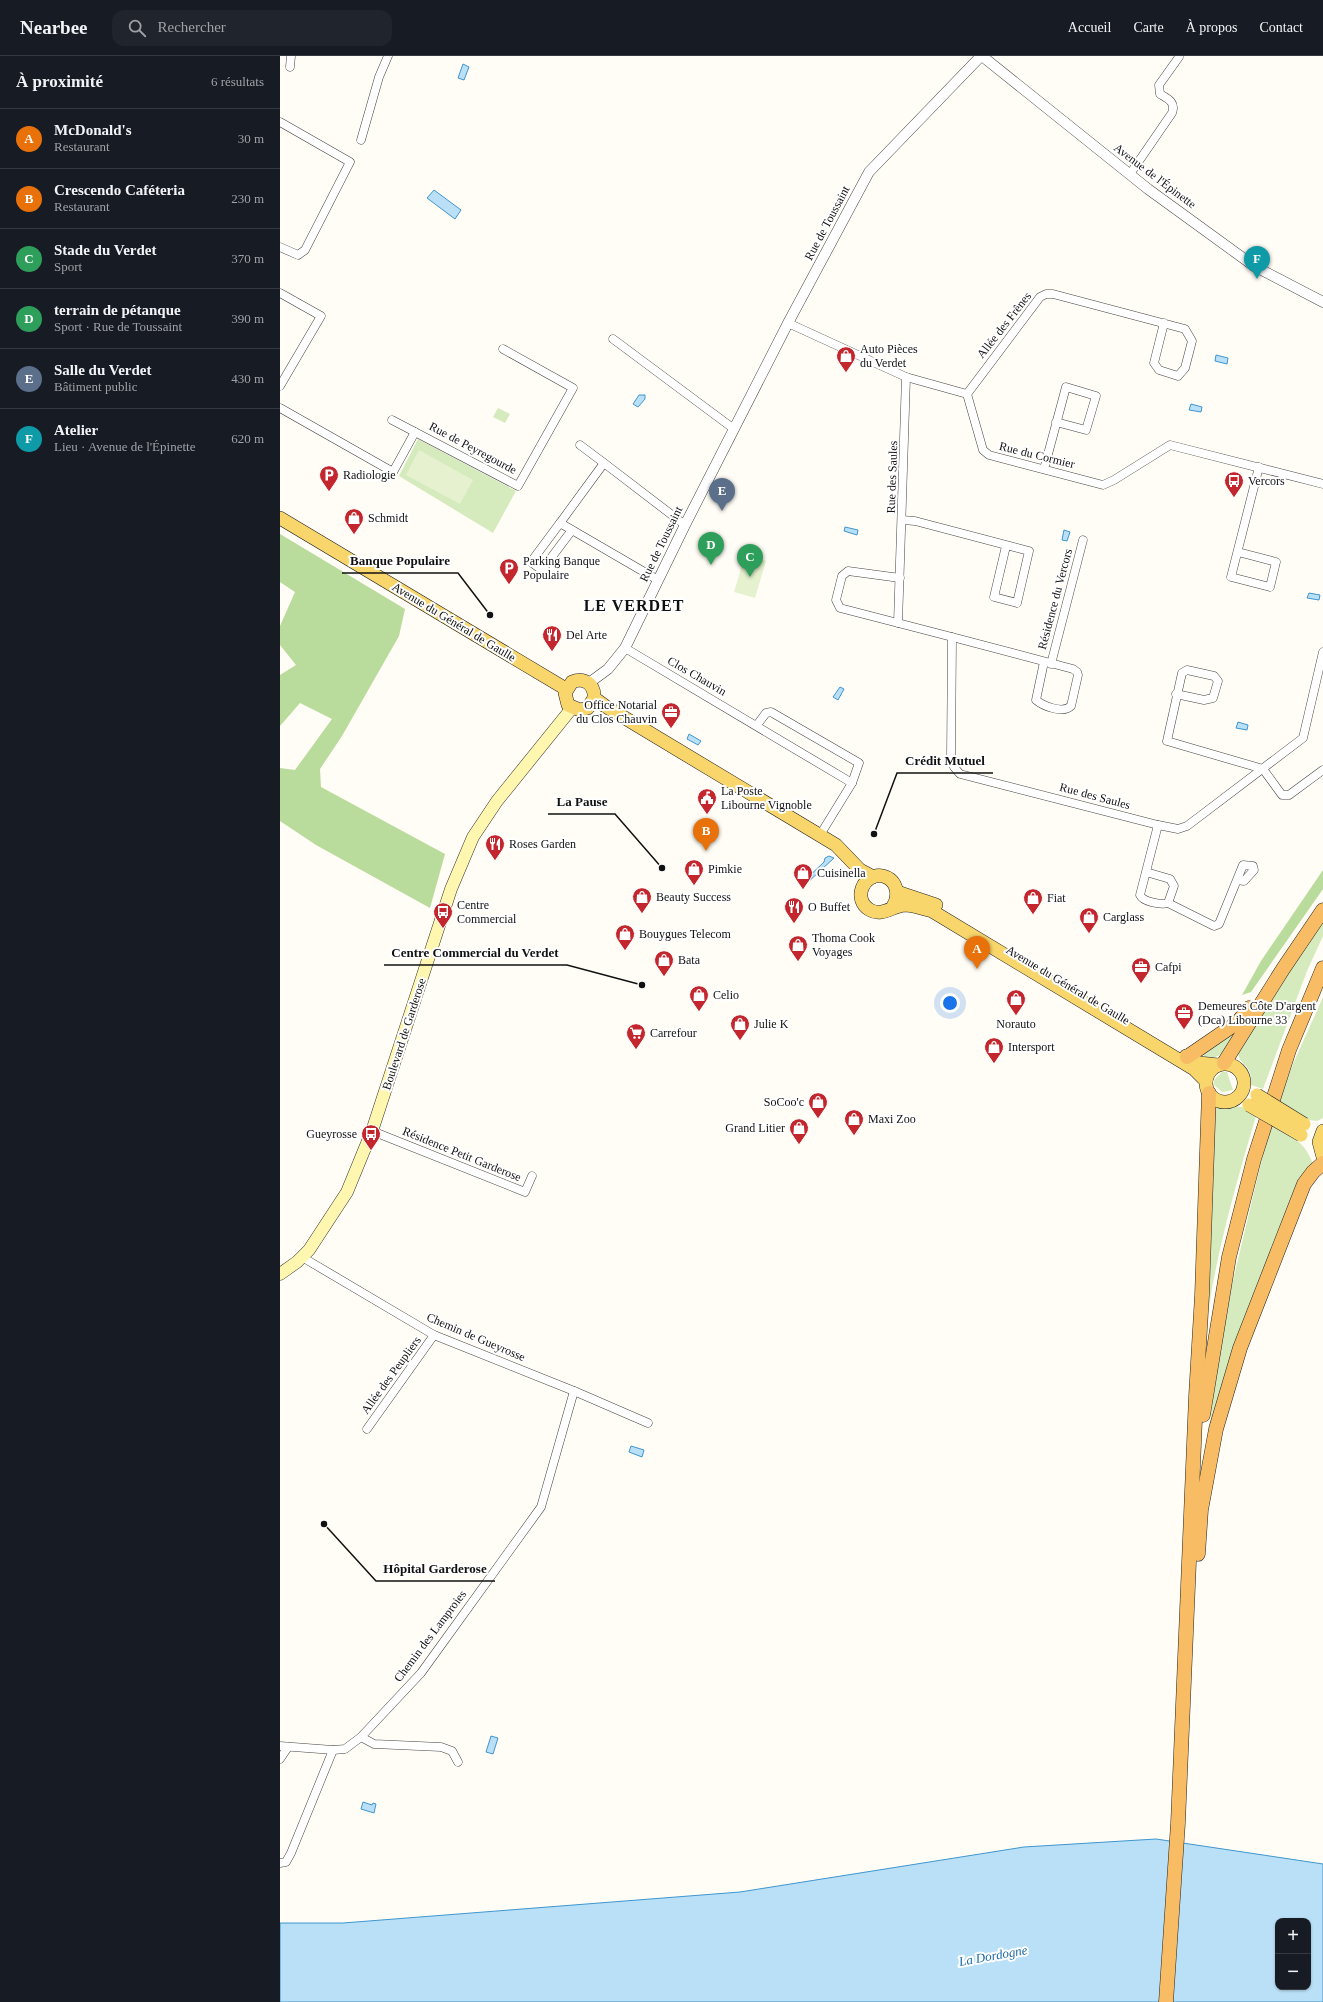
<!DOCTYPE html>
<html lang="fr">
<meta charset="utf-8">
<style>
:root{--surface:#171b24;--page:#20242c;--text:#f1f3f6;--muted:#9ea1a6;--line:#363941;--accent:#b45309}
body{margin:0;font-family:Georgia,serif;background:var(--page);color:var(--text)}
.controls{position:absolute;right:12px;bottom:12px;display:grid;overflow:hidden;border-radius:8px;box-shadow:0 1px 3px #0004}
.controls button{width:36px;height:36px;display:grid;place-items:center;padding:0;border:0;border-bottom:1px solid var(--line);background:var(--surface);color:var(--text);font:20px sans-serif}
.you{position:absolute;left:670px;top:947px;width:14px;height:14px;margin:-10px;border:3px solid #fff;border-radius:50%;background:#1a73e8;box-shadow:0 0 0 6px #1a73e833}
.badge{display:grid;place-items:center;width:26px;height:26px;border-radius:50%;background:var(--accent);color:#fff;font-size:13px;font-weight:700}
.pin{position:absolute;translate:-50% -33px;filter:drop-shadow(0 1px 2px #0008)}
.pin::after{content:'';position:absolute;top:21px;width:14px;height:12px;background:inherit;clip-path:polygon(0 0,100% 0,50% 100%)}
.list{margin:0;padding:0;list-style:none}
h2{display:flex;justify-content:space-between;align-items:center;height:52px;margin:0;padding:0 16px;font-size:17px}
h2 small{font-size:13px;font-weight:400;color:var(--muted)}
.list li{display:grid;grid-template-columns:26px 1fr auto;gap:12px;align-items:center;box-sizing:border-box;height:60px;padding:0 16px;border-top:1px solid var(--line)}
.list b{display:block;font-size:15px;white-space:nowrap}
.list p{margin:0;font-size:13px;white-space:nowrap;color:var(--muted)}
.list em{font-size:13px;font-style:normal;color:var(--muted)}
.icon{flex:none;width:22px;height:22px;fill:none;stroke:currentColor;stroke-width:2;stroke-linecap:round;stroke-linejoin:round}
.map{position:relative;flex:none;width:1043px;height:1946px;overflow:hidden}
header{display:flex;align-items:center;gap:24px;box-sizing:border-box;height:56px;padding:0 20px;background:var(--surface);border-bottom:1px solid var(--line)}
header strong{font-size:19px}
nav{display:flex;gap:22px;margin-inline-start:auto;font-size:14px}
.search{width:280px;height:36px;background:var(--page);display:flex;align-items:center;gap:10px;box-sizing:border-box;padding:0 14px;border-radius:12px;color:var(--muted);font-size:15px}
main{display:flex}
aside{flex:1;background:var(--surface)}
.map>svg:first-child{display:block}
.green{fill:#d5ebbd}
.forest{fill:#b9dc9c}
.pitch{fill:#e6f2cf}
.water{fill:#b9e0f7;stroke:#3f96cf;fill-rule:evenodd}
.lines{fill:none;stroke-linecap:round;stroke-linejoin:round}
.minor-casing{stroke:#444;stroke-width:9}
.tertiary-casing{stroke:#444;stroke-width:11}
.secondary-casing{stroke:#333;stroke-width:13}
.primary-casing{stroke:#222;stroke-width:14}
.trunk-casing{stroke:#222;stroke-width:15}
.minor{stroke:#fff;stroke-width:8}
.tertiary{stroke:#fff;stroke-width:10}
.secondary{stroke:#fff6b0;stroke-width:12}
.primary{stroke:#f9d66b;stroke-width:13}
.trunk{stroke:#f7bc64;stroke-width:14}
.primary-bridge-casing{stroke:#222;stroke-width:14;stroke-linecap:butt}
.primary-bridge{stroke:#f9d66b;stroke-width:13}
.labels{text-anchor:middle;stroke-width:4;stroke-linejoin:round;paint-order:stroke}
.street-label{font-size:12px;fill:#111;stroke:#fff}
.poi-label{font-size:12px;fill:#111;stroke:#fff;text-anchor:start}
.water-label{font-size:13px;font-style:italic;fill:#1768a6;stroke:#fff}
.district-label{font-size:16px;font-weight:bold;letter-spacing:1px;fill:#111;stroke:#fff}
.leader{fill:none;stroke:#111;stroke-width:1.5}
.callout-dot{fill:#111;stroke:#fff;stroke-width:1.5}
.callout-label{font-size:13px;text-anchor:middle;font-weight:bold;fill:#111;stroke:#fff;stroke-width:4;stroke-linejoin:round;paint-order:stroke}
</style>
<header>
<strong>Nearbee</strong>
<div class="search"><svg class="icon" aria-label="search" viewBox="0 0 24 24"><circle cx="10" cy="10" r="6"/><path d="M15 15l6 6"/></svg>Rechercher</div>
<nav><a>Accueil</a><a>Carte</a><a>À propos</a><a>Contact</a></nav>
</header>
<main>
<aside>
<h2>À proximité<small>6 résultats</small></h2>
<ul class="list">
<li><span class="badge" style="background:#e8710a">A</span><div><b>McDonald's</b><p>Restaurant</p></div><em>30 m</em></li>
<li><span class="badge" style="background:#e8710a">B</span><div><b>Crescendo Caféteria</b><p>Restaurant</p></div><em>230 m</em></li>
<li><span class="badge" style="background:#2e9e5b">C</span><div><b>Stade du Verdet</b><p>Sport</p></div><em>370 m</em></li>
<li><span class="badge" style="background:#2e9e5b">D</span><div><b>terrain de pétanque</b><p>Sport · Rue de Toussaint</p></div><em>390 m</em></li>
<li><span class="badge" style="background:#5c6f8a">E</span><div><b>Salle du Verdet</b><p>Bâtiment public</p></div><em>430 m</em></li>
<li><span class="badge" style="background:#0f9aa8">F</span><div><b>Atelier</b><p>Lieu · Avenue de l'Épinette</p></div><em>620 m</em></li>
</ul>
</aside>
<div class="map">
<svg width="1043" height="1946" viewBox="0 0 1043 1946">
<rect width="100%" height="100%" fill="#fffdf5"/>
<!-- green -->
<g class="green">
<polygon points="218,352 230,358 225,367 213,361"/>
<polygon points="138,383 236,435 213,477 119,420"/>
<path d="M1043,860V880L1027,915L983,1033L971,1029C971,1023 971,1017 968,1013C962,1004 956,1004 959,991Z"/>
<path d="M1043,941V1062L1037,1065L1029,1064L999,1045C1011,1009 1028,976 1043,941Z"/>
<path d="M960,968C950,985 947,1002 926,1003L921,996Z"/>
<polygon points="942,1016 947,1016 953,1034 942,1036 934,1029 934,1024"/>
<path d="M931,1048L947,1052L953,1050L962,1051L976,1060C959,1117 943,1174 932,1232C928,1254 926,1277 923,1299L935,1066Z"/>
<path d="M991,1070C1016,1084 1023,1083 1034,1110L929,1377L936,1317L951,1233L985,1090Z"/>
</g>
<!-- forest -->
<g class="forest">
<polygon points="0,478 125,553 119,580 62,680 40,713 41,731 165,798 150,852 36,789 0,765 0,712 15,714 52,663 20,647 0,670 0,619 16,609 0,589 0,570 15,536 0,526"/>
<polygon points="1043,814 1043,833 971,936 962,939 981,905"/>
</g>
<!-- pitch -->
<g class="pitch">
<polygon points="139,394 193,424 180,448 126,419"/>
<polygon points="465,499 486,505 475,542 454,536"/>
</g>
<!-- water -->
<g class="water">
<polygon points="183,8 189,11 184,24 178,22"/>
<polygon points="154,134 181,154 175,163 147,142"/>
<polygon points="936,299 948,302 947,308 935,305"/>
<polygon points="359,339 365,339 365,343 358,351 353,348"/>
<polygon points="911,348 922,351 921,356 909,354"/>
<polygon points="565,471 578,474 577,479 564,475"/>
<polygon points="784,474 790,476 787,485 782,484"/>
<polygon points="1029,537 1040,539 1039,544 1027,542"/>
<polygon points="560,631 564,633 558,644 553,641"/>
<polygon points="958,666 968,669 967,674 956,672"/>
<polygon points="409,678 421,685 418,689 407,683"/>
<polygon points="549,800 554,802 527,827 523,826 544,806 545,802"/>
<polygon points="351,1390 364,1394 362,1401 349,1396"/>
<polygon points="211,1680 218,1682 213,1698 206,1696"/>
<polygon points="83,1746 92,1749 93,1747 96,1748 94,1757 81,1753"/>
<path d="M876,1783L1043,1808V1946H0V1867H63L460,1836L744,1791ZM998,1865H1028V1931H998Z"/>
</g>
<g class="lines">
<defs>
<g id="minor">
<polyline points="10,11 11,0"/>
<polyline points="0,66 70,106 25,194 18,199 0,191"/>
<polyline points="81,84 99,21 108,0"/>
<path d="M850,118L892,57C896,46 888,43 880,38L879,29L899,1"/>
<polyline points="0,237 41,260 0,330"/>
<polyline points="508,267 626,321 687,338 703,394 709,399 823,429 834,424 890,389 1043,428"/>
<polyline points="333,283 454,373"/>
<polyline points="626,321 618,567 672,581 671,703 674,711 680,718 878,769 898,773 907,770 1023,682 1043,596"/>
<polyline points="687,338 760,241 766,238 773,238 905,273 912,285 905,312 898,320 879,314 874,307 884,267"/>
<polyline points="0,352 113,416 135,376"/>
<polyline points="112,364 238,430 293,332 223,293"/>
<polyline points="300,389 324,407"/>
<polyline points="764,413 786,331 816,340 806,374 776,366"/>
<polyline points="622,464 635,465 749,495 737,547 714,541 726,490"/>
<polyline points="280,467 251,506 262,514 292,474"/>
<polyline points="958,496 996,506 990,531 951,521 979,411"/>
<polyline points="378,524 280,467 324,407 405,469"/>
<polyline points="618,567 560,552 556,544 562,520 568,515 620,522"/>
<path d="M672,581L793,613L797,616L798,619L791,650C783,658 763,650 756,644L764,606"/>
<polyline points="345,592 572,727"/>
<polyline points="771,608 803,484"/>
<polyline points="896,638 924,644 933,642 938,625 934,620 907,614 902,617 887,685 983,713 1002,739 1009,739 1043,714"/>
<polyline points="477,669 486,657 491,656 579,707 572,727 540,779"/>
<path d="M866,816L890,823L894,830L888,847C881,849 863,846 860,839L878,769"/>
<polyline points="888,847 934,870 939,868 963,809 973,810 974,814 964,825 958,824"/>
<polyline points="92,1075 245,1136 252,1120"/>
<polyline points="22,1201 154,1279 294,1335 368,1367"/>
<polyline points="87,1373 154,1279"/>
<polyline points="0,1690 53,1694 65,1693 81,1681"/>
<polyline points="0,1703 8,1691"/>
<polyline points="178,1706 172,1695 161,1691 94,1688 81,1681 141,1617 261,1451 294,1335"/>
<polyline points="0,1807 6,1806 11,1797 53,1694"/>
</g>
<g id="tertiary">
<polyline points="702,0 868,133 974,210 1043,246"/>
<polyline points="309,627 328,613 345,592 405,469 508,267 589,116 701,0"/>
</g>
<polyline id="secondary" points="0,1218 17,1206 29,1194 67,1136 92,1075 171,833 193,781 217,745 292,652"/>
<g id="primary">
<polyline points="0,462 286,633"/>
<path d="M314,642L308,652L300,654L288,649L285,637L292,626C304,621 315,628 314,642L325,650L556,789L580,814L593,821"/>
<polyline points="617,836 656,849"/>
<path d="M612,852C620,841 618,824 603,820C583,816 572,844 590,854C602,861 612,850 625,849C633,849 643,853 652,855L914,1013L926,1025"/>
<polyline points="906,1000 919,1007 938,1009"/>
<circle cx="945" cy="1027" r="19"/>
<polyline points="1043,1075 1039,1086 1043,1101"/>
</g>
<g id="trunk">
<polyline points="907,1001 958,966 969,952"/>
<polyline points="944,1007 1003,913 1043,854"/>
<polyline points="923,1359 949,1201 974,1103 1009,994 1043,912"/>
<polyline points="918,1498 921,1454 936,1373 960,1292 1024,1128 1033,1116 1043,1107"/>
<polyline points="886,1946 898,1767 916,1340 922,1239 929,1037"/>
</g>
</defs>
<!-- minor casing -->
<use href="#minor" class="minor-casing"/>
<!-- tertiary casing -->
<use href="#tertiary" class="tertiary-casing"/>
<!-- secondary casing -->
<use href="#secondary" class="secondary-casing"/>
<!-- primary casing -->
<use href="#primary" class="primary-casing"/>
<!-- trunk casing -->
<use href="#trunk" class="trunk-casing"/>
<!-- minor -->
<use href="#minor" class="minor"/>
<!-- tertiary -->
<use href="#tertiary" class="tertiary"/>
<!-- secondary -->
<use href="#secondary" class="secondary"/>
<!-- primary -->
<use href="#primary" class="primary"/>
<!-- trunk -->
<use href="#trunk" class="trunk"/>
<defs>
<g id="primary-bridge">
<polyline points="977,1039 1024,1068"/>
<polyline points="969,1049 1021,1079"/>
</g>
</defs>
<!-- primary-bridge casing -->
<use href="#primary-bridge" class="primary-bridge-casing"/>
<!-- primary-bridge -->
<use href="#primary-bridge" class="primary-bridge"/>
</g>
<!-- icons -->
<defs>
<symbol id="shop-pin" viewBox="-11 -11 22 30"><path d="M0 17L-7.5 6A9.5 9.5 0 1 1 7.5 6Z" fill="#c4262e" stroke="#fff"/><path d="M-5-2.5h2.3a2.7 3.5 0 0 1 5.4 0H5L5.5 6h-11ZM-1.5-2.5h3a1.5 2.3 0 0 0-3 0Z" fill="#fff"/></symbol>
<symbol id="parking-pin" viewBox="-11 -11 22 30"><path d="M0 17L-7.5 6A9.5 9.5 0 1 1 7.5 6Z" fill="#c4262e" stroke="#fff"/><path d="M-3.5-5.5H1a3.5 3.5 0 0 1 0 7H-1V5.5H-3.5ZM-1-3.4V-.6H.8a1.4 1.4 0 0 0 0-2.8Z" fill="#fff"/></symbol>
<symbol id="bus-pin" viewBox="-11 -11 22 30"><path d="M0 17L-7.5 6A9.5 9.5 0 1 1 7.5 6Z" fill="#c4262e" stroke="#fff"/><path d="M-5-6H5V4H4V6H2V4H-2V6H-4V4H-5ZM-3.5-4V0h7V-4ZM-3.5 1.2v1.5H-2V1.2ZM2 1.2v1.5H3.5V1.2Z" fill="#fff"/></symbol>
<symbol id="restaurant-pin" viewBox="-11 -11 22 30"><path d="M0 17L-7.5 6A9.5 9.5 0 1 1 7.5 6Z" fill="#c4262e" stroke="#fff"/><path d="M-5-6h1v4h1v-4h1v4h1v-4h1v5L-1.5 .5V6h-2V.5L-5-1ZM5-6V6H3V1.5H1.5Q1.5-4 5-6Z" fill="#fff"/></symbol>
<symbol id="office-pin" viewBox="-11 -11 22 30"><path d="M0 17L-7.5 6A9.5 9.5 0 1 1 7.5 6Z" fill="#c4262e" stroke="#fff"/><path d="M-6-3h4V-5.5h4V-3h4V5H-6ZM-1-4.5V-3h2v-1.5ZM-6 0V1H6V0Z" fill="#fff"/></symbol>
<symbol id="civic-pin" viewBox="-11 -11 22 30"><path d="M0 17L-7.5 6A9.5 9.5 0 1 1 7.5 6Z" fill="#c4262e" stroke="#fff"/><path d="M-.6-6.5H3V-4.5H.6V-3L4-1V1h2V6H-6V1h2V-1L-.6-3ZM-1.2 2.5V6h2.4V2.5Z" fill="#fff"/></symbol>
<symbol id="supermarket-pin" viewBox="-11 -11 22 30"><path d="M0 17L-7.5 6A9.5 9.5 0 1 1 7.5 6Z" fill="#c4262e" stroke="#fff"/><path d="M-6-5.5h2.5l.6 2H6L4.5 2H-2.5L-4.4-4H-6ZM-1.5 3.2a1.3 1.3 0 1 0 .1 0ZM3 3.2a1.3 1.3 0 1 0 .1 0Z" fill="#fff"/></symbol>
</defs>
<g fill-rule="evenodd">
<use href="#shop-pin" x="555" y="289" width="22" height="30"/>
<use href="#parking-pin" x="38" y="408" width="22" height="30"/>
<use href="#bus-pin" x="943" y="414" width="22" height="30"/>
<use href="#shop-pin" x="63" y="451" width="22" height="30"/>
<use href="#parking-pin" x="218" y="501" width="22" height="30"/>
<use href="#restaurant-pin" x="261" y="568" width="22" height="30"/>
<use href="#office-pin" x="380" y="645" width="22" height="30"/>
<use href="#civic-pin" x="416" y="731" width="22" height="30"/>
<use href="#restaurant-pin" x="204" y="777" width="22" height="30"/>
<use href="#shop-pin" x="403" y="802" width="22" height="30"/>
<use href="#shop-pin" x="512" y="806" width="22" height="30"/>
<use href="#shop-pin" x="351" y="830" width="22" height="30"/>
<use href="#shop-pin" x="742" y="831" width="22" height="30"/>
<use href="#restaurant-pin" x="503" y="840" width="22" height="30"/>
<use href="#bus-pin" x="152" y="845" width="22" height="30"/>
<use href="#shop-pin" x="798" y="850" width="22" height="30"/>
<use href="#shop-pin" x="334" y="867" width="22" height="30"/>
<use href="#shop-pin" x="507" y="878" width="22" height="30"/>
<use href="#shop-pin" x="373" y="893" width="22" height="30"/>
<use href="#office-pin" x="850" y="900" width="22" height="30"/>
<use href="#shop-pin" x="408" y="928" width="22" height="30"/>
<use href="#shop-pin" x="725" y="932" width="22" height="30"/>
<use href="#office-pin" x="893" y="946" width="22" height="30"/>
<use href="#shop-pin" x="449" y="957" width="22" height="30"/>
<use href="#supermarket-pin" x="345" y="966" width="22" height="30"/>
<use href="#shop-pin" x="703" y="980" width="22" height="30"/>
<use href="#shop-pin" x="527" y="1035" width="22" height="30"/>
<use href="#shop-pin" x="563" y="1052" width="22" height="30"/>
<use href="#shop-pin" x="508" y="1061" width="22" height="30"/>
<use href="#bus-pin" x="80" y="1067" width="22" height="30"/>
</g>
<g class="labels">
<!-- street labels -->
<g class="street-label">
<text transform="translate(875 120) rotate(37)" y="4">Avenue de l'Épinette</text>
<text transform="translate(547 167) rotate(-62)" y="4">Rue de Toussaint</text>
<text transform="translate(724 269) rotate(-52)" y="4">Allée des Frênes</text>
<text transform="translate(193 392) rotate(28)" y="4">Rue de Peyregourde</text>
<text transform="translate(757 399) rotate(14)" y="4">Rue du Cormier</text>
<text transform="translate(612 421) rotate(-88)" y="4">Rue des Saules</text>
<text transform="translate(381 488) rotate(-64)" y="4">Rue de Toussaint</text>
<text transform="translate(775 543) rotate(-75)" y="4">Résidence du Vercors</text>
<text transform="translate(174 566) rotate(31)" y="4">Avenue du Général de Gaulle</text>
<text transform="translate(417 620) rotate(30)" y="4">Clos Chauvin</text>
<text transform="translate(815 740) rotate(15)" y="4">Rue des Saules</text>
<text transform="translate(788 929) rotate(31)" y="4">Avenue du Général de Gaulle</text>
<text transform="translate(124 978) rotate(-72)" y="4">Boulevard de Garderose</text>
<text transform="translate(182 1098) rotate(22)" y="4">Résidence Petit Garderose</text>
<text transform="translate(196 1281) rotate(23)" y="4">Chemin de Gueyrosse</text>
<text transform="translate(111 1319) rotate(-54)" y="4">Allée des Peupliers</text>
<text transform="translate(150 1580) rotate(-53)" y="4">Chemin des Lamproies</text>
</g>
<!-- poi labels -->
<g class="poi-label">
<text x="580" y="297">Auto Pièces<tspan x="580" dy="14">du Verdet</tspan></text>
<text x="63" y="423">Radiologie</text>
<text x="968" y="429">Vercors</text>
<text x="88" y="466">Schmidt</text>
<text x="243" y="509">Parking Banque<tspan x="243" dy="14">Populaire</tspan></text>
<text x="286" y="583">Del Arte</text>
<text x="377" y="653" text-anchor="end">Office Notarial<tspan x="377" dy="14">du Clos Chauvin</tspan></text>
<text x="441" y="739">La Poste<tspan x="441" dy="14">Libourne Vignoble</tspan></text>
<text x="229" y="792">Roses Garden</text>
<text x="428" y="817">Pimkie</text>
<text x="537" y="821">Cuisinella</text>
<text x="376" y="845">Beauty Success</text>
<text x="767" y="846">Fiat</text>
<text x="177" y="853">Centre<tspan x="177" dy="14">Commercial</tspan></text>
<text x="528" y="855">O Buffet</text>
<text x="823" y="865">Carglass</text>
<text x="359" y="882">Bouygues Telecom</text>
<text x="532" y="886">Thoma Cook<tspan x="532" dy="14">Voyages</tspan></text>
<text x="398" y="908">Bata</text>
<text x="875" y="915">Cafpi</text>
<text x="433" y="943">Celio</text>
<text x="918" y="954">Demeures Côte D'argent<tspan x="918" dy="14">(Dca) Libourne 33</tspan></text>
<text x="474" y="972">Julie K</text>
<text x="736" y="972" text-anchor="middle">Norauto</text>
<text x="370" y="981">Carrefour</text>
<text x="728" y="995">Intersport</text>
<text x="524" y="1050" text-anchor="end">SoCoo'c</text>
<text x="588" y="1067">Maxi Zoo</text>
<text x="505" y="1076" text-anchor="end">Grand Litier</text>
<text x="77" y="1082" text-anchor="end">Gueyrosse</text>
</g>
<!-- water labels -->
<g class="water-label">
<text transform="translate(713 1899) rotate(-10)" y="5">La Dordogne</text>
</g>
<!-- district labels -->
<g class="district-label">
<text x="354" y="555">LE VERDET</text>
</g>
</g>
<!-- callouts -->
<path class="leader" d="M210 559L178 517H62M594 778L617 717H713M382 812L335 758H268M362 929L287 909H104M44 1468L96 1525H215"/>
<g class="callout-dot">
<circle cx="210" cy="559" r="4"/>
<circle cx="594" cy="778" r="4"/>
<circle cx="382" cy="812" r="4"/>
<circle cx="362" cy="929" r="4"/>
<circle cx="44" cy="1468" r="4"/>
</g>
<g class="callout-label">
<text x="120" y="509">Banque Populaire</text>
<text x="665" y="709">Crédit Mutuel</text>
<text x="302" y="750">La Pause</text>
<text x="195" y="901">Centre Commercial du Verdet</text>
<text x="155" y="1517">Hôpital Garderose</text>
</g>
</svg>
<div class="controls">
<button>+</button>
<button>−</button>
</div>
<div class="you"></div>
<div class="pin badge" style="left:697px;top:913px;background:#e8710a">A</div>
<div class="pin badge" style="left:426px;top:795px;background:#e8710a">B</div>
<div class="pin badge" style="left:470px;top:521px;background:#2e9e5b">C</div>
<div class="pin badge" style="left:431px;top:509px;background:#2e9e5b">D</div>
<div class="pin badge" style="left:442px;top:455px;background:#5c6f8a">E</div>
<div class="pin badge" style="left:977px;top:223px;background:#0f9aa8">F</div>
</div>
</main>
